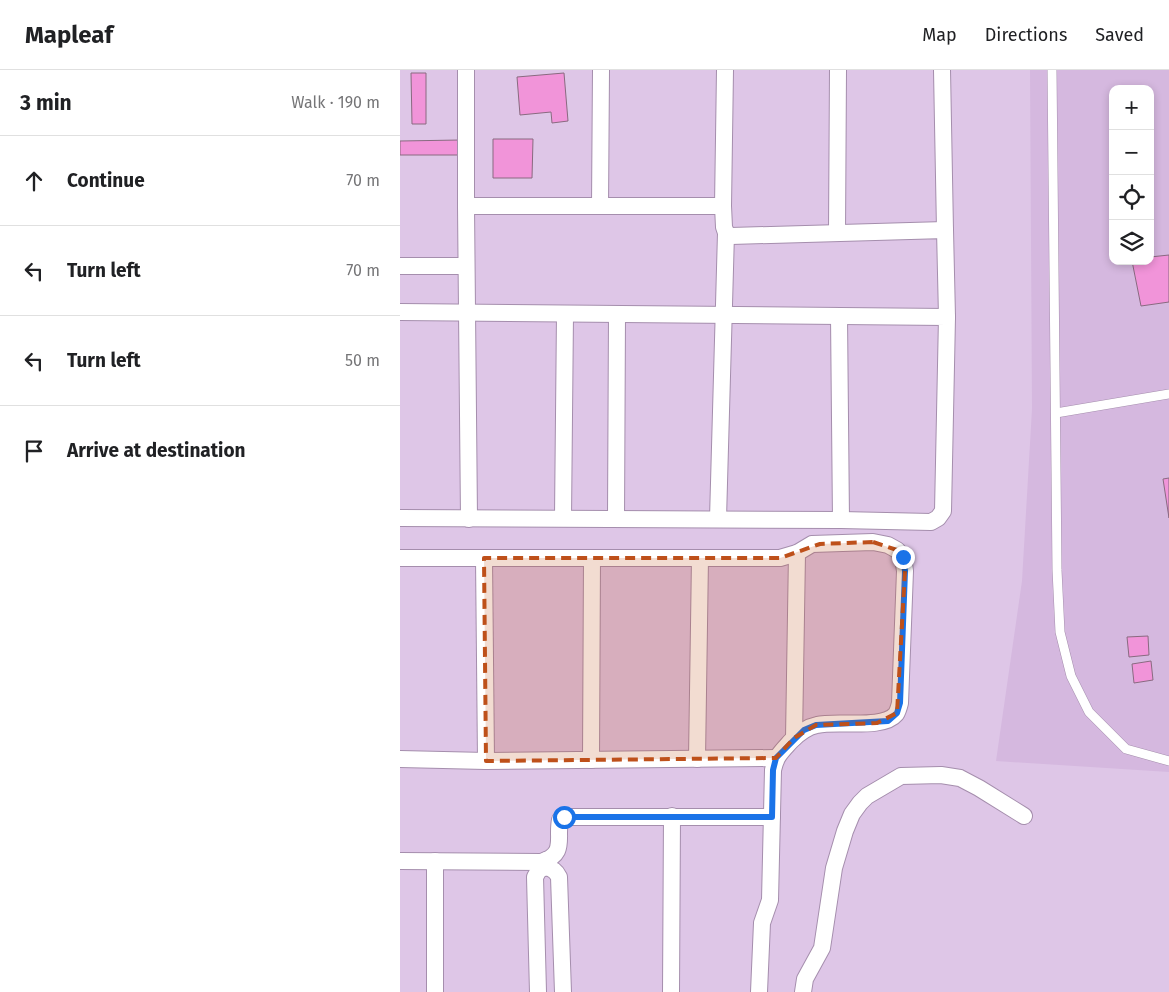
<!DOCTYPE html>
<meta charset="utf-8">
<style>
:root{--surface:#fff;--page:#f2f2f2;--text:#202124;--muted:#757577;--line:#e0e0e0}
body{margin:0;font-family:"Fira Sans",sans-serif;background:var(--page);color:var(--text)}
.controls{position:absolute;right:15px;top:15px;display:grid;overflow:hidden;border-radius:10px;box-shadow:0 2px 8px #0003}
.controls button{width:45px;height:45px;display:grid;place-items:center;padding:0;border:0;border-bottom:1px solid var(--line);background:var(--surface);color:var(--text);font:25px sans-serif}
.stop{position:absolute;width:15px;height:15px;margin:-11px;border:4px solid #1a73e8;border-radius:50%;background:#fff}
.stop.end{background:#1a73e8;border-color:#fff;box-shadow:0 1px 5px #0008}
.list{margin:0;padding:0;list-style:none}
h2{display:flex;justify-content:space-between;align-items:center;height:65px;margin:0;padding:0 20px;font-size:21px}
h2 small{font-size:16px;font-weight:400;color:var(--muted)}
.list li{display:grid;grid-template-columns:32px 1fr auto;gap:15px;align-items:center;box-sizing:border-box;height:90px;padding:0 20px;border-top:1px solid var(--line)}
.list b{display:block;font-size:19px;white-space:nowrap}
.list em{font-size:16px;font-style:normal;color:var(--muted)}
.icon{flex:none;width:28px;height:28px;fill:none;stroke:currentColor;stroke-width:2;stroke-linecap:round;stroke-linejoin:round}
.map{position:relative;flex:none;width:769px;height:922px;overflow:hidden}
header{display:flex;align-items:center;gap:30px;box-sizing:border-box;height:70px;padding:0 25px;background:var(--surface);border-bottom:1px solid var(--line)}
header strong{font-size:24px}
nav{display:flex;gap:28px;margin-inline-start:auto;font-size:18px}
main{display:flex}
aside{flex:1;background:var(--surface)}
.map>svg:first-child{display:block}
.built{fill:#d5b8df;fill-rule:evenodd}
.building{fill:#f194d9;stroke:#896a80}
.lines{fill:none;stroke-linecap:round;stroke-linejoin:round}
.lane-casing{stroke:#a58ead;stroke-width:10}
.street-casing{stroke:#a58ead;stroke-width:18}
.lane{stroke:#fff;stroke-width:9}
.street{stroke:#fff;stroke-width:16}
.route{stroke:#1a73e8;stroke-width:6}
.marked{fill:#be501a;fill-opacity:0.2;stroke:#be501a;stroke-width:4;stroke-dasharray:10 6;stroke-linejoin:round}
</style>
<header>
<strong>Mapleaf</strong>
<nav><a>Map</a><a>Directions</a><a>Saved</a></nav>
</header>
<main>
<aside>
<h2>3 min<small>Walk · 190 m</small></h2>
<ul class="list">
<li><svg class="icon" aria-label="ahead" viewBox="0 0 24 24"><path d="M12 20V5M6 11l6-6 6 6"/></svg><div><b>Continue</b></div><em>70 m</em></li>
<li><svg class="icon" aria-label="left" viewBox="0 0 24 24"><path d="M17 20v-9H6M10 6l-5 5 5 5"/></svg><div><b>Turn left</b></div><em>70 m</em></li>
<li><svg class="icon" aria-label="left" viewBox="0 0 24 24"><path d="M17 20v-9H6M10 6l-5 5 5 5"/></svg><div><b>Turn left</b></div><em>50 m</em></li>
<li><svg class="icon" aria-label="arrive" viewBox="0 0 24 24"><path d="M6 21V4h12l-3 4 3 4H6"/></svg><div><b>Arrive at destination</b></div></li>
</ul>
</aside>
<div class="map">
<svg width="769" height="922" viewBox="0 0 769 922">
<rect width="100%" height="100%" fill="#dec6e7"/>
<!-- built -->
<path class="built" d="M630,0H769V702L596,691L622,511L632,339ZM713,19H750V191H713Z"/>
<!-- building -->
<g class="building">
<polygon points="11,3 26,3 26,54 12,54"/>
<polygon points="164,3 168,51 152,53 151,42 120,45 117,7"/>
<polygon points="93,69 133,69 132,108 93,108"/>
<polygon points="60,70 60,85 0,85 0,71"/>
<polygon points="769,185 769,232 741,236 732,191 750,191 750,187"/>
<polygon points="769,408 769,448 763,409"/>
<polygon points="748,566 749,585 729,587 727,567"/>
<polygon points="751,591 753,610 734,613 732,594"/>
</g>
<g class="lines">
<defs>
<g id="lane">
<polyline points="652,0 657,500 660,562 671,606 689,642 726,679 769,691"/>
<polyline points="656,343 769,324"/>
</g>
<g id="street">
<polyline points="66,0 66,136"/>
<polyline points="542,0 545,160"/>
<polyline points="200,136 201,0"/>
<polyline points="437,162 438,0"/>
<polyline points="326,163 331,166 545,160 547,247"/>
<polyline points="0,196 66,196"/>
<polyline points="0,242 547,247 543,441 538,448 531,452 441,450 0,448"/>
<polyline points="439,246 441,450"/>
<polyline points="163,448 165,244"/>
<polyline points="69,449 66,136 323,136"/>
<polyline points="216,449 217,245"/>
<polyline points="318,449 326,163 324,157 323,136 325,0"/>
<path d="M0,488H380L397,483L412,474L473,472L488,475L497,480L503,487L505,501L500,633C499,637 498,641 496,644C483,660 437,650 417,655C407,657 398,664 391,671C381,682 376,686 373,700L370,830L362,853L359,922"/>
<polyline points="84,488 86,691"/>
<polyline points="394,668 397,483"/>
<polyline points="0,689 86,691 376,688"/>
<polyline points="297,689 300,488"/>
<polyline points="191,690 192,488"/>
<path d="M0,791L141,792C167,784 156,768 160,750L164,747H372"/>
<polyline points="35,791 35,922"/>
<path d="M146,797C153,799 156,801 159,807L163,922"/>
<polyline points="138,922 135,807 139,800 146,797 146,790"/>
<polyline points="271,922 272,746"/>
<polyline points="403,922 405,909 422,878 434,798 445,761 452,744 460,733 467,726 501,706 541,705 560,708 579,718 624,746"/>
</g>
</defs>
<!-- lane casing -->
<use href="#lane" class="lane-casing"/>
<!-- street casing -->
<use href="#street" class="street-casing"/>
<!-- lane -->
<use href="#lane" class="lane"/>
<!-- street -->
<use href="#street" class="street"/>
</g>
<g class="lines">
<!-- route -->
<polyline class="route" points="164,747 372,747 373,700 376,688 404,660 416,655 488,651 497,643 500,633 505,501 503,487"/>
</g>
<!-- marked area -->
<path class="marked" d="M473,472L497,480L505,501L497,643L477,653L416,655L394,668L376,688L86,691L84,488H380L420,474Z"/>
</svg>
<div class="controls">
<button>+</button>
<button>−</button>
<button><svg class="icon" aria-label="locate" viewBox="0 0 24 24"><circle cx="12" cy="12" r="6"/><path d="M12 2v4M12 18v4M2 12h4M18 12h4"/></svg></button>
<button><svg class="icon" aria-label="layers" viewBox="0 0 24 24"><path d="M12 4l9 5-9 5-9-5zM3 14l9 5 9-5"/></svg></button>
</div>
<div class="stop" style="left:164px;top:747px"></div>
<div class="stop end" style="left:503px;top:487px"></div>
</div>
</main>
